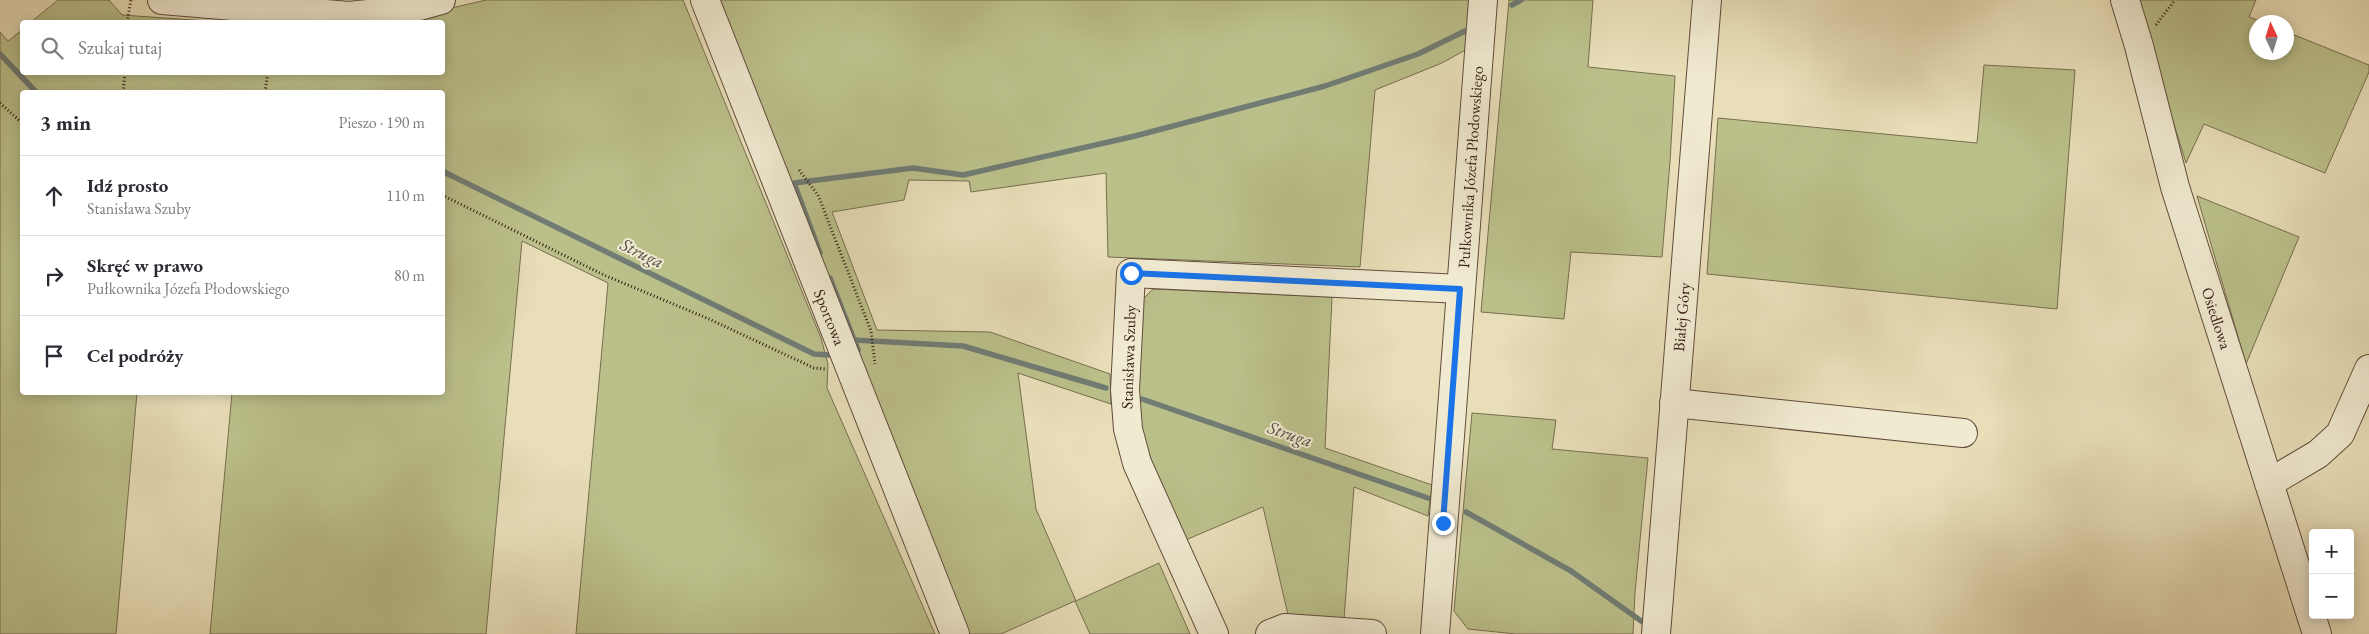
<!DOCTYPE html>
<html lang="pl">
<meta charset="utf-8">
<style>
:root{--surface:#fff;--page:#f2f2f3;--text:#2b2b33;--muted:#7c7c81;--line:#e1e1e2}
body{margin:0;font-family:"EB Garamond",serif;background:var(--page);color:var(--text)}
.controls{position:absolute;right:15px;bottom:15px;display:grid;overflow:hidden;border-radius:5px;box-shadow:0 2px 12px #0003}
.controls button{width:45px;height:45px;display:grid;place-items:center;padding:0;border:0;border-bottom:1px solid var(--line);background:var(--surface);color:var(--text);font:25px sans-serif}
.compass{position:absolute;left:2249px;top:15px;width:45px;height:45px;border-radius:50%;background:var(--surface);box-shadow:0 2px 12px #0003;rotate:356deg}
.stop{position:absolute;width:15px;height:15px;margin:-11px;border:4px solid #1a73e8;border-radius:50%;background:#fff}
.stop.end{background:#1a73e8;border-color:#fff;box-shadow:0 1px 5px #0008}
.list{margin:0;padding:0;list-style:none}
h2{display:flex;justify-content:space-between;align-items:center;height:65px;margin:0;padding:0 20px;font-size:21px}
h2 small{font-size:16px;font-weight:400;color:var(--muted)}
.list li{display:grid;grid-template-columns:32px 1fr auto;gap:15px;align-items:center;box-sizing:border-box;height:80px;padding:0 20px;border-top:1px solid var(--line)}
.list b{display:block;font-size:19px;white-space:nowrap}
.list p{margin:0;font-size:16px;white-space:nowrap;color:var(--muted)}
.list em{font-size:16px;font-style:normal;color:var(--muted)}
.icon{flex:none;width:28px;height:28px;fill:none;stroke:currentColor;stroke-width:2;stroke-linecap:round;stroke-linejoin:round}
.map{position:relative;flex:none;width:2369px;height:634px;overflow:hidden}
.search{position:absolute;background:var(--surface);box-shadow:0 2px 12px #0003;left:20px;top:20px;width:425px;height:55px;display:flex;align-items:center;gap:12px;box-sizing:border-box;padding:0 18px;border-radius:5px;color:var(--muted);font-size:19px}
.panel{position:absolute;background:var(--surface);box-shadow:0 2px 12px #0003;left:20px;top:90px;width:425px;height:305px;border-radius:5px}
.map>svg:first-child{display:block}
.green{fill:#bbc08b;stroke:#786e4e}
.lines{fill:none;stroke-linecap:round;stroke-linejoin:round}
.stream{stroke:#707c74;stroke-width:5.5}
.minor-casing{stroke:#614d3c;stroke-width:30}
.path{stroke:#341d12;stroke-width:3;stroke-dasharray:1 2.5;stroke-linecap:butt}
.minor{stroke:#f0ead1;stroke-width:28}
.route{stroke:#1a73e8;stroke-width:6}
.labels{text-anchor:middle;stroke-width:4;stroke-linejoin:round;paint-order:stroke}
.street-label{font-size:16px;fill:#341d12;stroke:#f0ead1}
.water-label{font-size:18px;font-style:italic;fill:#524c43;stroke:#f0ead1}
</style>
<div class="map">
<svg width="2369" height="634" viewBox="0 0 2369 634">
<rect width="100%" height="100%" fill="#e8deb8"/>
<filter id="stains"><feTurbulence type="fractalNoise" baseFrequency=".004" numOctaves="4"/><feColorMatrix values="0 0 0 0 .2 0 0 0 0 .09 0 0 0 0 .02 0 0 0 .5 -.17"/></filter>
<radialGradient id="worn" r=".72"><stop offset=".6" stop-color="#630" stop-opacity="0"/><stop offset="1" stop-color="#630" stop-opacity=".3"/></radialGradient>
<!-- green -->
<g class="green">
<polygon points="58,0 109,0 122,15 222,22 31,22"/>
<polygon points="486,0 683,0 821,338 828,364 827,388 935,634 576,634 608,283 522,241 486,634 210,634 232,393 442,392 442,92 22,92 22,392 137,393 116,634 0,634 0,32 8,41 22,30 22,72 442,72 442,22 391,22"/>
<polygon points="716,0 1473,0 1471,47 1442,63 1375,90 1360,267 1108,257 1106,173 971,192 969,181 909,180 904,200 832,212 877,330 990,332 1110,374 1111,404 1018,373 1036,509 1076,601 1159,563 1190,634 1090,634 1075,601 1001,634 968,634"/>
<polygon points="1509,0 1593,0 1588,67 1675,76 1670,162 1662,257 1571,252 1564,319 1481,312"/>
<polygon points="2135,0 2256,0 2249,17 2263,22 2256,22 2256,52 2286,52 2287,32 2369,65 2369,72 2325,173 2204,124 2186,163"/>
<polygon points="1984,65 2075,70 2057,309 1707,274 1718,118 1977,143"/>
<polygon points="2197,196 2299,237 2246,364"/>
<polygon points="1153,289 1332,297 1325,448 1432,485 1428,516 1354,487 1344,619 1288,615 1263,507 1181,542 1141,447 1137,305"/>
<polygon points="1472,413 1556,420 1552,449 1648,458 1635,592 1633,634 1516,634 1468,629 1454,611"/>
</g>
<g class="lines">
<!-- stream -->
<g class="stream">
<polyline points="1512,5 1521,0"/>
<polyline points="0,54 36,92"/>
<polyline points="442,171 814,354 830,355"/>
<polyline points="820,253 794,183 913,168 963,175 1135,136 1325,86 1418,54 1465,31"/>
<polyline points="830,278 858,350"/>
<polyline points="854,340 963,346 1106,388"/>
<polyline points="1142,399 1428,498"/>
<polyline points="1466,512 1571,571 1644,623"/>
</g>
<defs>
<g id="minor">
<polyline points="162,0 349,16 405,10 441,0"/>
<polyline points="705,0 955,634"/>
<polyline points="2125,0 2139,46 2175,187 2317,634"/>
<polyline points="1674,403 1963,433"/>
<polyline points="2269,483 2318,454 2340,434 2369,369"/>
<polyline points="1214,634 1137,463 1128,429 1125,390 1131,273 1461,289"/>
<polyline points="1270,634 1285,628 1372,634"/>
<polyline points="1435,634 1483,0"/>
<polyline points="1656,634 1707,0"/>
</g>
</defs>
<!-- minor casing -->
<use href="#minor" class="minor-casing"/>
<!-- path -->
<g class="path">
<polyline points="127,22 131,0"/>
<polyline points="2156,25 2175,0"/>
<polyline points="123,92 125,72"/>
<polyline points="265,92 268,72"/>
<polyline points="0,103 22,123"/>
<polyline points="799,170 818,195 871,331 875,364"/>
<polyline points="442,195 604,275 709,319 814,368 826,369"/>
</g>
<!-- minor -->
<use href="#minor" class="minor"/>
</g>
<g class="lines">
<!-- route -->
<polyline class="route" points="1131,273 1460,289 1443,523"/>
</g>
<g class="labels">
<!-- street labels -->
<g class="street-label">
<text transform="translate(1470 167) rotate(-86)" y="6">Pułkownika Józefa Płodowskiego</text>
<text transform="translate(830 317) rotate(68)" y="6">Sportowa</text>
<text transform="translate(1681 317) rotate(-85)" y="6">Białej Góry</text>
<text transform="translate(2217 318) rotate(72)" y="6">Osiedlowa</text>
<text transform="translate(1128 357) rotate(-88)" y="6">Stanisława Szuby</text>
</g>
<!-- water labels -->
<g class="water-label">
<text transform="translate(642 253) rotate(26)" y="6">Struga</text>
<text transform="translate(1290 434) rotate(19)" y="6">Struga</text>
</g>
</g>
<rect width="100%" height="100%" filter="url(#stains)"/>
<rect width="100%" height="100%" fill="url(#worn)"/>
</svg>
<div class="controls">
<button>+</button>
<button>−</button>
</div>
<svg class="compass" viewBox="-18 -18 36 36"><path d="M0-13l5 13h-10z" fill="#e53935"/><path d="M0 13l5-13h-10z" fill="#7c7c81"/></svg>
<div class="stop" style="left:1131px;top:273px"></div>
<div class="stop end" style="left:1443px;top:523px"></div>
<div class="search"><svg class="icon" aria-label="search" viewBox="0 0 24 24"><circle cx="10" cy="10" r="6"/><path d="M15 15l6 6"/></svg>Szukaj tutaj</div>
<section class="panel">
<h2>3 min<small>Pieszo · 190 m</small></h2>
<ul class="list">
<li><svg class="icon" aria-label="ahead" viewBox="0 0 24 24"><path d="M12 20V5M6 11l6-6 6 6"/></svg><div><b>Idź prosto</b><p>Stanisława Szuby</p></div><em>110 m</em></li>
<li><svg class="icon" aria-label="right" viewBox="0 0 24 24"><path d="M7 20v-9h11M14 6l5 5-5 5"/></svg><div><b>Skręć w prawo</b><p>Pułkownika Józefa Płodowskiego</p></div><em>80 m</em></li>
<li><svg class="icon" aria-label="arrive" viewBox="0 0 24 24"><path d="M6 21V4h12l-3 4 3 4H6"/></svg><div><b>Cel podróży</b></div></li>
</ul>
</section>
</div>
